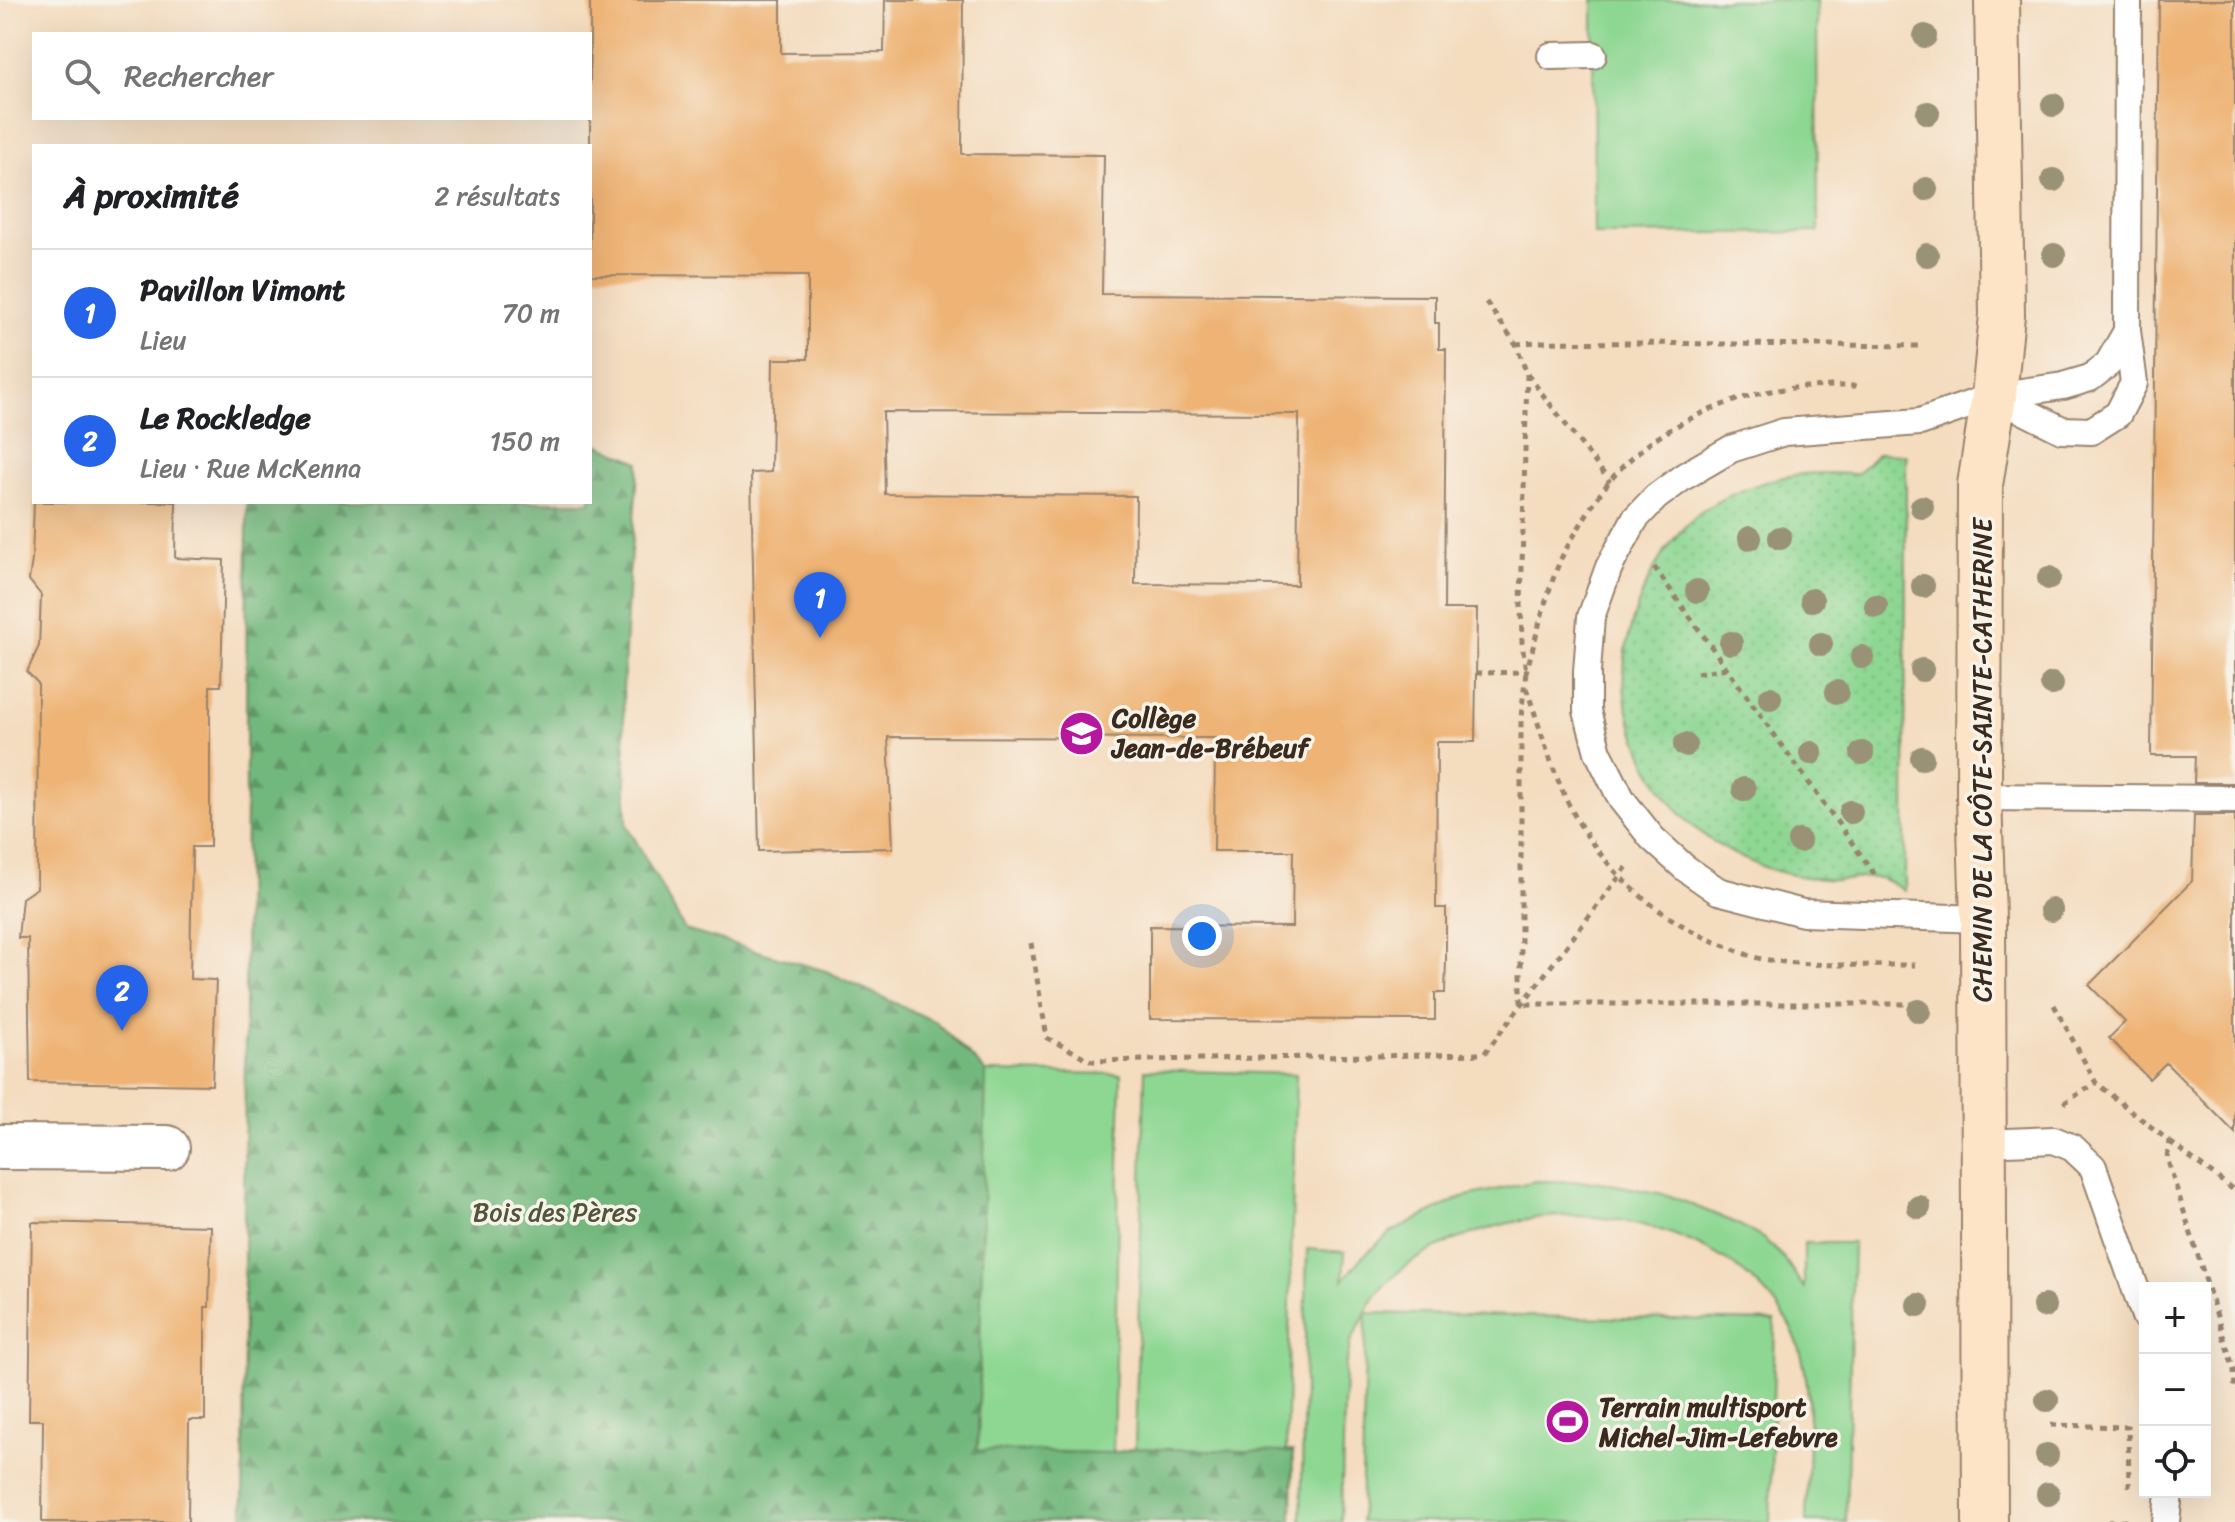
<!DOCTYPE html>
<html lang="fr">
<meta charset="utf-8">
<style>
:root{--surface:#fff;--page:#f2f2f2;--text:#202124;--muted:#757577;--line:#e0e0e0;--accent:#2563eb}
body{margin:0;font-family:Sriracha,sans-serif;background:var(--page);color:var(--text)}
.controls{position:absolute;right:24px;bottom:24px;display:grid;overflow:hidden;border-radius:0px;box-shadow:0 8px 32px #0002}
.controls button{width:72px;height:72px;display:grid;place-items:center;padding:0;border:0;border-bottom:2px solid var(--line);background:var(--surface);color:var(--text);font:40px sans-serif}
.you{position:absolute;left:1202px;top:936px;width:28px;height:28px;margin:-20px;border:6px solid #fff;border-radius:50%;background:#1a73e8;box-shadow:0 0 0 12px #1a73e833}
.badge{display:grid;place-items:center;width:52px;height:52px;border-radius:50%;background:var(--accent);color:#fff;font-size:26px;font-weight:700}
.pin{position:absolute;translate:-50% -66px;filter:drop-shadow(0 2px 4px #0008)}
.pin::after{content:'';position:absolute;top:42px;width:28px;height:24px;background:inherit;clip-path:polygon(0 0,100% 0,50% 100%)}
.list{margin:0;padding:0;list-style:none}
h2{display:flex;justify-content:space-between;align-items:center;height:104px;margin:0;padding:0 32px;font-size:34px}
h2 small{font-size:26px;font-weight:400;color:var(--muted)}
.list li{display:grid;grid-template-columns:52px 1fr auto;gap:24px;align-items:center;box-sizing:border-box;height:128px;padding:0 32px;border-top:2px solid var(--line)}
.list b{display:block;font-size:30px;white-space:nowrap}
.list p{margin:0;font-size:26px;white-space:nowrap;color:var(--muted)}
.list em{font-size:26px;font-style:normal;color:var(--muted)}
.icon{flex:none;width:44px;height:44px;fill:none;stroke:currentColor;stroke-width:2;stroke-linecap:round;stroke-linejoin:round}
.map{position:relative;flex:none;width:2235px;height:1522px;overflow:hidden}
.search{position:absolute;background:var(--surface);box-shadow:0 8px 32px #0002;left:32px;top:32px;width:560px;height:88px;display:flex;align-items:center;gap:20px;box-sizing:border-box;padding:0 28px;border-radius:0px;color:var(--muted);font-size:30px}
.panel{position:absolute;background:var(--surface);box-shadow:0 8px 32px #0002;left:32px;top:144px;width:560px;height:360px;border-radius:0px}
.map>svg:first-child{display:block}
.grass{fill:url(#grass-dots);stroke:#648058;stroke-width:2}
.forest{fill:url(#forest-firs);stroke:#56714e;stroke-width:2}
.pitch{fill:#8ed793;stroke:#648058;stroke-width:2}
.building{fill:#eeb374;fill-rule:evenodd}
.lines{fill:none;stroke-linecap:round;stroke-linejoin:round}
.service-casing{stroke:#98836e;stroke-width:30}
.minor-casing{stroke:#98836e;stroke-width:48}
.secondary-casing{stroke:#98836e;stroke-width:48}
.path{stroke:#98836e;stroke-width:5;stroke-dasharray:6 6;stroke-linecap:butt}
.service{stroke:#fff;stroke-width:26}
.minor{stroke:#fff;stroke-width:44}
.secondary{stroke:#fee4c6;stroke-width:44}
.tree{fill:#9a9276}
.labels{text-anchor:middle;stroke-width:7;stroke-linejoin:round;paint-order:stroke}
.poi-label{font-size:26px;font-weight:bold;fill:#3b2a1e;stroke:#f7f3e8;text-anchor:start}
.street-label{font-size:26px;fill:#3b2a1e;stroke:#f7f3e8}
.park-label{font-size:26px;fill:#50553b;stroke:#f7f3e8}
</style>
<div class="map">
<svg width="2235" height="1522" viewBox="0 0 2235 1522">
<defs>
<pattern id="grass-dots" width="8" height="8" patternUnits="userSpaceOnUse" patternTransform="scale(2)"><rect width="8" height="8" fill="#8ed793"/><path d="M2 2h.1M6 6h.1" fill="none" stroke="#7bb97e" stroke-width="1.8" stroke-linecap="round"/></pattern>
<pattern id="forest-firs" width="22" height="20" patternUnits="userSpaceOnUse" patternTransform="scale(2)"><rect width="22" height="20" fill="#72b87d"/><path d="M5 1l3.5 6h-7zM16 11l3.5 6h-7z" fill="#5f9666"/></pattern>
</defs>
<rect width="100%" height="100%" fill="#f7f3e8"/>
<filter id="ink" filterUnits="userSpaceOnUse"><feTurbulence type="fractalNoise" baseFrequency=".0125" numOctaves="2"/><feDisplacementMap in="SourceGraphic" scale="16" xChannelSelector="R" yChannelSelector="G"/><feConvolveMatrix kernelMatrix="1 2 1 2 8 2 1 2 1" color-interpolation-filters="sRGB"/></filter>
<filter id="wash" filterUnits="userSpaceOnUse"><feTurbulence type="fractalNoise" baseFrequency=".006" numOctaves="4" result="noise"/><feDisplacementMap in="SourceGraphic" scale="32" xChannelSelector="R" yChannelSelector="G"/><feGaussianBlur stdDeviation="1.8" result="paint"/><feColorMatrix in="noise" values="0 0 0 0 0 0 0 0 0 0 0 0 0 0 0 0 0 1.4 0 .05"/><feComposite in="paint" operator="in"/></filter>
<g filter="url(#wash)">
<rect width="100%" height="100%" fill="#f4dcbf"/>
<!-- grass -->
<path class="grass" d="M1878,453L1906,455L1905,891C1898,887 1891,882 1883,879C1870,874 1850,881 1835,880C1782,878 1736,862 1695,828C1677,813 1663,792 1651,771C1640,749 1631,727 1626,703C1616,639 1648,558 1696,516C1719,496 1772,477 1803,474C1820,472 1839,474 1857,474Z"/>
<!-- forest -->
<polygon class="forest" points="590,441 639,462 629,575 623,689 627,825 685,930 826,971 936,1022 986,1072 978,1450 1113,1453 1135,1448 1293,1451 1292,1522 243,1522 247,502 590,502"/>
<!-- pitch -->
<g class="pitch">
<polygon points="1593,0 1817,0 1818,232 1594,234"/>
<polygon points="1145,1070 1296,1074 1286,1452 1135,1448"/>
<polygon points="986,1072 1121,1074 1113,1453 978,1450"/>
<path d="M1536,1181L1600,1182L1668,1195L1736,1223L1764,1239L1784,1258L1804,1288V1243H1853L1846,1522H1806C1807,1466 1818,1380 1792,1330C1745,1240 1616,1203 1522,1220C1498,1225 1474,1233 1452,1241C1417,1256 1382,1277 1366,1313L1775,1321L1770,1522H1361L1366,1313L1351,1342L1345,1367L1341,1522H1301L1307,1249L1345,1252L1343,1280L1360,1259L1390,1233L1462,1197Z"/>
</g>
<g id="blocks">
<!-- building -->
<g class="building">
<path d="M590,0H781V53L884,52L885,0H963L962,154L1104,155L1102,294L1435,296V323H1439V349H1446L1444,609H1477L1475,742H1437L1436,908H1446V959L1445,993H1435V1020L1150,1019V926L1292,927L1293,851H1214L1215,738L888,737L893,848L759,851L751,473L771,472L773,359H808V276L590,275ZM883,412L1299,414L1297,585L1135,584L1136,496L885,494Z"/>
<polygon points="2159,0 2235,0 2235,783 2194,783 2195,756 2151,756"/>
<polygon points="34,502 176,502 175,558 224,560 221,686 210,686 210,847 192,847 190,979 216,980 212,1085 30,1082 28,938 18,938 22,898 37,888 38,683 27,672 39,646 41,595 29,580 32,560"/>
<polygon points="2194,815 2235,815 2235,1133 2166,1063 2149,1079 2109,1038 2125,1022 2089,985 2192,881"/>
<polygon points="32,1222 211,1226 209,1307 205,1307 205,1420 189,1420 188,1522 42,1522 43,1420 29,1420"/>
</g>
</g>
</g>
<g filter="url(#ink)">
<use href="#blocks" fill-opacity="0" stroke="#98836e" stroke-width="2"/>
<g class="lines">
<defs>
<g id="service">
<polyline points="1551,56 1593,55"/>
<polyline points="1994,396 2062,430 2091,431 2118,414 2134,383 2127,331 2128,0"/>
<polyline points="1979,797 2235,799"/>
<polyline points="1983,919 1803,913 1718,891 1685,868 1652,838 1622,800 1598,752 1587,711 1587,672 1591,617 1609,567 1635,519 1656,497 1683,477 1731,449 1784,432 1920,422 1994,396 2063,386 2090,378 2108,364 2127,331"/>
<polyline points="1983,1143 2054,1140 2073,1148 2093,1167 2145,1316"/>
<polyline points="2166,1522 2169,1492"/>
</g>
<polyline id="minor" points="0,1147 167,1148"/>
<polyline id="secondary" points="1985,1522 1983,919 1979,797 1980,485 1994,396 2002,315 1997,0"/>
</defs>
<!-- service casing -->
<use href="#service" class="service-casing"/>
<!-- minor casing -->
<use href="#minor" class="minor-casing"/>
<!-- secondary casing -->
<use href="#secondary" class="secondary-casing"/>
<!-- path -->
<g class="path">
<polyline points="1486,302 1516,344 1527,374 1610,482"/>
<polyline points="1516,344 1537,342 1919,346"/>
<polyline points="1527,374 1521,605 1522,643 1526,672 1521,717 1521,1004 1915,1004"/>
<polyline points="1654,567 1878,879"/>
<path d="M1476,673L1526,672C1537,635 1545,597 1560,561C1565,550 1572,539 1578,529C1587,513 1597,497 1609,482C1646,435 1708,405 1766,392C1796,386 1827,386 1857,386"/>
<polyline points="1697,673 1727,668"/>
<path d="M1526,688C1540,726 1550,766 1568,803C1601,869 1658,921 1728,947C1739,951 1751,957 1762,959C1813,967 1864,965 1915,965"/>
<polyline points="1031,943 1047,1038 1092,1061 1484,1054 1629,864"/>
<polyline points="2054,1005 2096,1083 2169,1141 2167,1158 2234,1370 2235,1391"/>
<polyline points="2064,1103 2096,1083"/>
<polyline points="2170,1142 2235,1191"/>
<polyline points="2051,1425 2128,1427 2129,1487"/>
<polyline points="2108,1522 2128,1521 2128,1517"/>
</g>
<!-- service -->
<use href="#service" class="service"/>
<!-- minor -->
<use href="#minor" class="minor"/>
<!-- secondary -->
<use href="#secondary" class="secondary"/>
</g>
<!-- trees -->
<g class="tree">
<circle cx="1925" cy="36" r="12"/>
<circle cx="2053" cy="105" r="12"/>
<circle cx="1928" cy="113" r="12"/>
<circle cx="2053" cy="180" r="12"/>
<circle cx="1926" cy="189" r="12"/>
<circle cx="1927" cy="255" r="12"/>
<circle cx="2054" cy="255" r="12"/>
<circle cx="1922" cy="507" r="12"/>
<circle cx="1750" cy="538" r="12"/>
<circle cx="1780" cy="538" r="12"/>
<circle cx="2049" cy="578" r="12"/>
<circle cx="1923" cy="586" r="12"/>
<circle cx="1697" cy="591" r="12"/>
<circle cx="1812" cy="600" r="12"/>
<circle cx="1876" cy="606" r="12"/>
<circle cx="1731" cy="643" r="12"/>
<circle cx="1821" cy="644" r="12"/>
<circle cx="1862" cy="657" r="12"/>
<circle cx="1922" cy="670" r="12"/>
<circle cx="2052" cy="684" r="12"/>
<circle cx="1837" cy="692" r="12"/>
<circle cx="1770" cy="698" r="12"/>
<circle cx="1685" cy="745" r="12"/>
<circle cx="1811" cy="753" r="12"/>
<circle cx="1862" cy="753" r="12"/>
<circle cx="1922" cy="758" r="12"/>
<circle cx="1744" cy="789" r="12"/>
<circle cx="1851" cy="812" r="12"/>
<circle cx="1799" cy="841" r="12"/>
<circle cx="2051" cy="910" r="12"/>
<circle cx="1919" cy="1011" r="12"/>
<circle cx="1919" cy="1207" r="12"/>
<circle cx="1918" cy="1305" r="12"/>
<circle cx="2044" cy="1306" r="12"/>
<circle cx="2047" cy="1400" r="12"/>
<circle cx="2047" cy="1455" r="12"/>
<circle cx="2048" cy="1494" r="12"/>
</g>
</g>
<!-- icons -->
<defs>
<symbol id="school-disc" viewBox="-11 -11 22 22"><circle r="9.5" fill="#b5179e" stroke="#f7f3e8"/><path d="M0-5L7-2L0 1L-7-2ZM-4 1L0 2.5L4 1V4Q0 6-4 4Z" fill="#fff"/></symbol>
<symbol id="stadium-disc" viewBox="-11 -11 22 22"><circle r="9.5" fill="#b5179e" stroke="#f7f3e8"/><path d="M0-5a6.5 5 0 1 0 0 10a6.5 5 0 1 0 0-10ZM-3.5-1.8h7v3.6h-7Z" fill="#fff"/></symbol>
</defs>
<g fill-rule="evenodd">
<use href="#school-disc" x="1056" y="708" width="51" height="51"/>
<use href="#stadium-disc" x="1542" y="1396" width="51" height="51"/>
</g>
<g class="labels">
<!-- poi labels -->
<g class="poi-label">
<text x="1112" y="727">Collège<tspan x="1112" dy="30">Jean-de-Brébeuf</tspan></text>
<text x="1599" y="1416">Terrain multisport<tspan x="1599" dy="30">Michel-Jim-Lefebvre</tspan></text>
</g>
<!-- street labels -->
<g class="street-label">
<text transform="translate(1982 760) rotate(-90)" y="9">CHEMIN DE LA CÔTE-SAINTE-CATHERINE</text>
</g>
<!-- park labels -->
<g class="park-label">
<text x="555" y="1221">Bois des Pères</text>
</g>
</g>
</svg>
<div class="controls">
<button>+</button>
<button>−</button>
<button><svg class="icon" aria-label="locate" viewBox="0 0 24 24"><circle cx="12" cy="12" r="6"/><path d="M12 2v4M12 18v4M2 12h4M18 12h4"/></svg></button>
</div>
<div class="you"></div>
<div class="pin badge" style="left:820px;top:638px">1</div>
<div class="pin badge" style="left:122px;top:1031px">2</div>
<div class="search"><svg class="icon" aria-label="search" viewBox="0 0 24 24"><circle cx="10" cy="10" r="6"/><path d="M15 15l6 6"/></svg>Rechercher</div>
<section class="panel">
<h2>À proximité<small>2 résultats</small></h2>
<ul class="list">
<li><span class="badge">1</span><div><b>Pavillon Vimont</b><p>Lieu</p></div><em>70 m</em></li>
<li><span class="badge">2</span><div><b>Le Rockledge</b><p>Lieu · Rue McKenna</p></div><em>150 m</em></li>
</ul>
</section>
</div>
